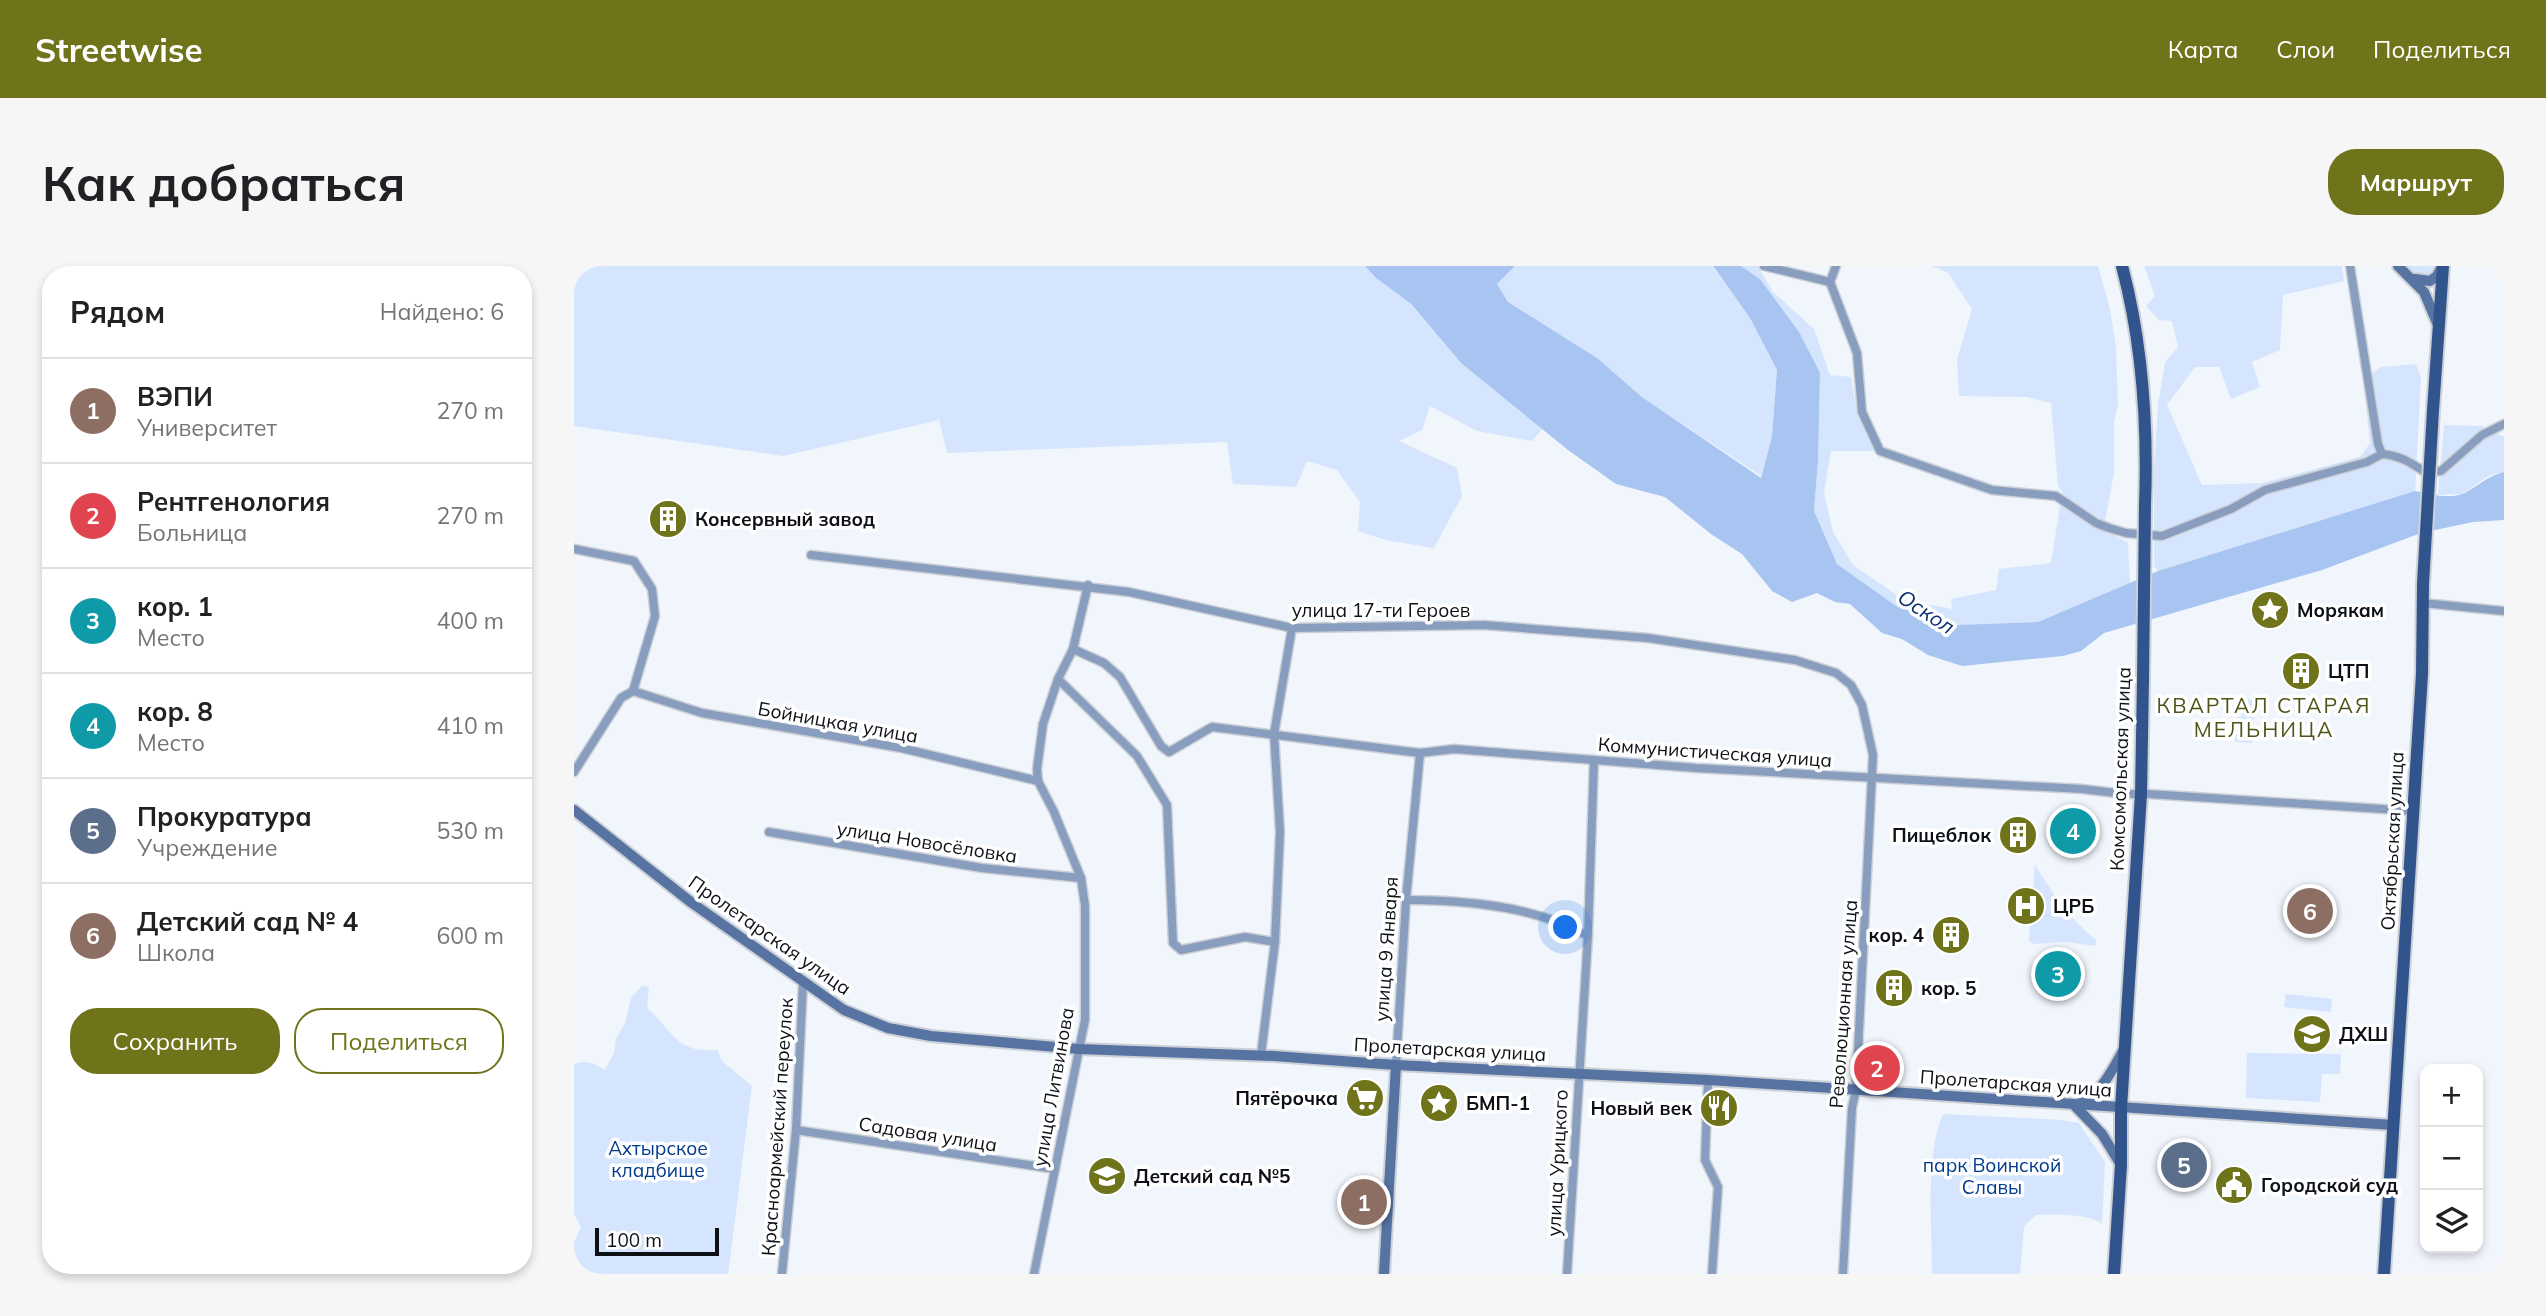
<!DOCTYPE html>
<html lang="ru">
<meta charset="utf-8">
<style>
:root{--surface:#fff;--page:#f6f6f6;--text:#202124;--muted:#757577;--line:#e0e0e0;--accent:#6f731a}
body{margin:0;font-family:Mulish,sans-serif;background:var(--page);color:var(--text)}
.controls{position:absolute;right:21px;bottom:21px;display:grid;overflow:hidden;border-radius:14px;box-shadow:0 4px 10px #0003}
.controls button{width:63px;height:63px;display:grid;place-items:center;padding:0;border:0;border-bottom:2px solid var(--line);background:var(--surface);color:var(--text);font:35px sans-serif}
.scale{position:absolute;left:21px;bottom:18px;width:124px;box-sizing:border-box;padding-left:7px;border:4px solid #0d1116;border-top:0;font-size:19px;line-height:24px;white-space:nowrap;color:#0d1116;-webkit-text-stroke:5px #fff;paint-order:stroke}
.you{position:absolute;left:992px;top:662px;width:24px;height:24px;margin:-18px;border:5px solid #fff;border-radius:50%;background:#1a73e8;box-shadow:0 0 0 10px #1a73e833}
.badge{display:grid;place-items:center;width:46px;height:46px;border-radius:50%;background:var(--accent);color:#fff;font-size:23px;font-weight:700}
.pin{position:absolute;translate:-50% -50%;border:4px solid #fff;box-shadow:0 2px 7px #0006}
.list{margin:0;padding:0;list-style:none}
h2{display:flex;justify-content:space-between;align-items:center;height:91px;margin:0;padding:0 28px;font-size:30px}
h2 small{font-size:23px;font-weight:400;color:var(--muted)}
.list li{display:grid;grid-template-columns:46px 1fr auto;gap:21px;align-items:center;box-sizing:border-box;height:105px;padding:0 28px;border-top:2px solid var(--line)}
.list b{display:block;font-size:26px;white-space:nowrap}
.list p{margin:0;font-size:23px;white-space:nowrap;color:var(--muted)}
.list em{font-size:23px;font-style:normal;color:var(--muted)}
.actions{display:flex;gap:14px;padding:21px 28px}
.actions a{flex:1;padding:16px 0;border:2px solid var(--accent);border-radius:28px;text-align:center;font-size:24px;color:var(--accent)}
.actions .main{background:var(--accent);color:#fff}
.icon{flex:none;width:38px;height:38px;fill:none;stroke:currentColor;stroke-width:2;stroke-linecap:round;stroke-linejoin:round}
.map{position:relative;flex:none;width:1930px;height:1008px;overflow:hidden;border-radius:28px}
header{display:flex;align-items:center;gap:42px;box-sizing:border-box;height:98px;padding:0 35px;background:var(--accent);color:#fff}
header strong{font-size:33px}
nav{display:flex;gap:38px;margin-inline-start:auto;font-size:24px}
.intro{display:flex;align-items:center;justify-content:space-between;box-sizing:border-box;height:168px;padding:0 42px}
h1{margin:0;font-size:49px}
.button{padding:18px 32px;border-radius:28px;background:var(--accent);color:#fff;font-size:24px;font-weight:700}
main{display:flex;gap:42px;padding:0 42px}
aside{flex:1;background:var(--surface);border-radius:28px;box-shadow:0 4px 10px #0003}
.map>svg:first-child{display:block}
.green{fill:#d5e5fe}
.water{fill:#a8c4f1}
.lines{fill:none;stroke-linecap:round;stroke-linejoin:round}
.street-casing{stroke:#cdd1d7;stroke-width:11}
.secondary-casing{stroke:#cdd1d7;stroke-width:14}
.primary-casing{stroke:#cdd1d7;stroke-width:16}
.street{stroke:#899ebe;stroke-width:8}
.secondary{stroke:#5673a2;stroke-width:10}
.primary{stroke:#32548c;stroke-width:12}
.primary-bridge-casing{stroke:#cdd1d7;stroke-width:16;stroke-linecap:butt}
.primary-bridge{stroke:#32548c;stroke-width:12}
.labels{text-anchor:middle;stroke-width:7;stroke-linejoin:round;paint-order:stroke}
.poi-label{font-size:19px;font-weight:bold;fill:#0d1116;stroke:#fff;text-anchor:start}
.street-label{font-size:19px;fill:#0d1116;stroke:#fff}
.park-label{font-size:19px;fill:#003a8d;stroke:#fff}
.water-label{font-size:21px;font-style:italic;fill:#06306f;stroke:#fff}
.neighbourhood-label{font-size:21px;letter-spacing:2px;fill:#505419;stroke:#fff}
</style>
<header>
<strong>Streetwise</strong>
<nav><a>Карта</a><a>Слои</a><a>Поделиться</a></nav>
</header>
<div class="intro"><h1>Как добраться</h1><a class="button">Маршрут</a></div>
<main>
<aside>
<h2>Рядом<small>Найдено: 6</small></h2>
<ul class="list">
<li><span class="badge" style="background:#8d6e63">1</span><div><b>ВЭПИ</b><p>Университет</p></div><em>270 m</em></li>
<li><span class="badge" style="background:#e0444e">2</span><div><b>Рентгенология</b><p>Больница</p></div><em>270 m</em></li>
<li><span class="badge" style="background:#0f9aa8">3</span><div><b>кор. 1</b><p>Место</p></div><em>400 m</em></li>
<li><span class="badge" style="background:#0f9aa8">4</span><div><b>кор. 8</b><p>Место</p></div><em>410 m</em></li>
<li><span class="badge" style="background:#5c6f8a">5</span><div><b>Прокуратура</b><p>Учреждение</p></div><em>530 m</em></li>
<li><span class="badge" style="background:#8d6e63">6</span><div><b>Детский сад № 4</b><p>Школа</p></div><em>600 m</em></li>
</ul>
<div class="actions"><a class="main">Сохранить</a><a>Поделиться</a></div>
</aside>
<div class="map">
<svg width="1930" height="1008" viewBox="0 0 1930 1008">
<rect width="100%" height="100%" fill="#f1f5fc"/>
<!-- green -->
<g class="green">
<polygon points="0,0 791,0 802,12 836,38 887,97 969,162 958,175 903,165 856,140 848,164 825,175 883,202 888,230 860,282 812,274 784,265 786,236 763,204 733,195 722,221 659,218 653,176 373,187 365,154 209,190 0,160"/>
<polygon points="941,0 1138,0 1176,52 1203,104 1198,170 1187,210 1068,131 1023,92 934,36 923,18"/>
<polygon points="1167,0 1184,0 1199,26 1240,63 1256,109 1277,111 1283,146 1300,185 1257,185 1250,227 1259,266 1279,299 1330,334 1378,343 1377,333 1422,324 1425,303 1477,297 1486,240 1554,277 1556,318 1464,356 1381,359 1322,340 1263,298 1240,245 1244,195 1246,107 1186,13"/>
<polygon points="1358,0 1524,0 1536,43 1542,81 1544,140 1540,155 1540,206 1531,256 1492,232 1484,220 1477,137 1453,131 1385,130 1383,93 1398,43 1374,7"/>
<polygon points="1570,0 1768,0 1770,15 1709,29 1706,84 1678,96 1686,121 1657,133 1645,101 1621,101 1593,139 1628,219 1689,217 1786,191 1796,177 1789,113 1807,101 1842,98 1847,111 1841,225 1584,305 1580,300 1580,203 1584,139 1591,96 1604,81 1598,55 1585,54 1572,40 1581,30"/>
<polygon points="1833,0 1861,0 1855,11 1840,6"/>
<polygon points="1870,159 1908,160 1930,171 1930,206 1916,209 1888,228 1864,229"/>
<polygon points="1669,433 1681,434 1678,477 1661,476 1663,451 1668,451"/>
<path d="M1461,599C1479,628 1496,653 1522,674V680L1491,676L1459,678L1455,674Z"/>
<path d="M68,720L75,721L73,742C100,765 100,787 143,784L148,795L178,820L154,1008H0V977L7,961L0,948V798C14,794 19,797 31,804L40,787L42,773L51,757L57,732Z"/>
<polygon points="1712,728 1758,733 1757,746 1710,741"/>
<polygon points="1673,787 1767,788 1766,808 1748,808 1746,836 1672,832"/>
<path d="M1369,848L1488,854L1505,857L1531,896L1528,958C1514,947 1480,949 1462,949L1450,960L1446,1008H1358C1358,962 1351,889 1369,848Z"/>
</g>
<!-- water -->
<path class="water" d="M791,0H941L923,18L934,36L1023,92L1068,131L1187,212L1198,170L1203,104L1176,52L1139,0H1167L1186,13L1225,66L1246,107L1244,195L1240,245L1263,298L1322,340L1381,359L1464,356L1584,305L1841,225C1855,228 1876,234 1891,227C1905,219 1914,210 1930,206V254L1899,256L1847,267L1748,304L1530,367L1507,385L1489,390L1388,400L1354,389L1328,373L1308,367L1276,338L1261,336L1243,327L1218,336L1198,325L1168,288L1137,268L1091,231L1042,218L994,184L887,97L837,38L802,12Z"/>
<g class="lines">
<defs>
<g id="street">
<polyline points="1190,0 1256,16"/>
<polyline points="1262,0 1256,16 1283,87 1288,146 1306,185 1418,224 1482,230 1522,257 1535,262 1552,267 1588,270 1657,243 1691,224 1793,196 1808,188"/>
<polyline points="1776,0 1804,178 1808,188"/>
<path d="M1808,188C1825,189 1837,197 1851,206L1867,205L1908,169L1930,158"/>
<polyline points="0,283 60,295 78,323 81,350 59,425 47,432 0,506"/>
<polyline points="237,289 555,326 718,362 910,359 1074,372 1221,394 1262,407 1277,419 1288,439 1299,489 1282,824 1278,842 1269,1008"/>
<polyline points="1849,337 1930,345"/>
<polyline points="499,383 530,397 546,411 587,480 595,486 638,461 846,487 880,483 1122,502 1508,523 1550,528 1574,528 1839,545"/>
<polyline points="484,413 563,490 593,539 599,677 607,684 671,671 701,676"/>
<polyline points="59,425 128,447 327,482 464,515"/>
<polyline points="195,566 408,602 507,612"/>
<path d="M832,634C892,634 961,640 1014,670"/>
<polyline points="687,789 701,676 706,566 700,468 718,362"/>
<polyline points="822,799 832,634 846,487"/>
<polyline points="1134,814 1131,894 1144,921 1138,1008"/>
<polyline points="222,864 481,903"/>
<polyline points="208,1008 222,864 229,717"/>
<polyline points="460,1008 511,754 511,640 507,612 480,546 464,515 463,503 469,458 484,413 499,383 514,319"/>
<polyline points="993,1008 1014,670 1020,494"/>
</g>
<g id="secondary">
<polyline points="1824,0 1850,26 1864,59"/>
<polyline points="1841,13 1856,15 1863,10 1868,0"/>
<polyline points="0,544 118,637 270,744 314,762 357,770 505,783 700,790 822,799 1134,814 1819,859"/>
<path d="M1503,839C1527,828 1538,805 1550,783"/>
<polyline points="1501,840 1528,868 1547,899"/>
<polyline points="810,1008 822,799"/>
</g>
<g id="primary">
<path d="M1548,0C1569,79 1574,157 1571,239"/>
<polyline points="1859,144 1869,0"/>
<polyline points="1540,1008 1547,899 1547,842 1567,528 1569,414"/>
<polyline points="1810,1008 1848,408 1849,318"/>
</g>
</defs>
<!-- street casing -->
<use href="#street" class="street-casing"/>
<!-- secondary casing -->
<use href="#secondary" class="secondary-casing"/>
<!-- primary casing -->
<use href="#primary" class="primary-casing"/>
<!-- street -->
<use href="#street" class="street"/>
<!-- secondary -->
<use href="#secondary" class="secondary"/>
<!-- primary -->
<use href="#primary" class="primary"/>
<defs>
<g id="primary-bridge">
<polyline points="1849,318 1859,144"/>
<polyline points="1569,414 1571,239"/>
</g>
</defs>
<!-- primary-bridge casing -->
<use href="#primary-bridge" class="primary-bridge-casing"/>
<!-- primary-bridge -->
<use href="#primary-bridge" class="primary-bridge"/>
</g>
<!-- icons -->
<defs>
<symbol id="building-disc" viewBox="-11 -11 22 22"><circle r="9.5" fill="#6f731a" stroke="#fff"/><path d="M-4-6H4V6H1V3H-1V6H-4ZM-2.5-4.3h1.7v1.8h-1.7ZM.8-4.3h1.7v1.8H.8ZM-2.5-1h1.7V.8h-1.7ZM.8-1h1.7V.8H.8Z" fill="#fff"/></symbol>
<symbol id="sight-disc" viewBox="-11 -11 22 22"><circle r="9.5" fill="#6f731a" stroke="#fff"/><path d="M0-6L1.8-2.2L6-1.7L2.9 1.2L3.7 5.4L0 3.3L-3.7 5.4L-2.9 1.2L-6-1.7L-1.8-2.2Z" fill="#fff"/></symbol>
<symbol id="hospital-disc" viewBox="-11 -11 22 22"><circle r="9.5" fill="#6f731a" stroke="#fff"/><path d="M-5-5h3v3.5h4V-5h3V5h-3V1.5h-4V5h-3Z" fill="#fff"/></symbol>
<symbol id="school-disc" viewBox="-11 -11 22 22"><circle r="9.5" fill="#6f731a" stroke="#fff"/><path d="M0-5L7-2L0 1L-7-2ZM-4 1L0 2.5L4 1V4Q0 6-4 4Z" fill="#fff"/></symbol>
<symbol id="supermarket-disc" viewBox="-11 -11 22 22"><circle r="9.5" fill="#6f731a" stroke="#fff"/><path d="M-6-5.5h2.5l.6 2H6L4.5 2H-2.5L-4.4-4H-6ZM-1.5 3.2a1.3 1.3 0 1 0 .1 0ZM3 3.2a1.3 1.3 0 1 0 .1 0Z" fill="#fff"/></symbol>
<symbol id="restaurant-disc" viewBox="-11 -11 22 22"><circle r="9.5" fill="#6f731a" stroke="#fff"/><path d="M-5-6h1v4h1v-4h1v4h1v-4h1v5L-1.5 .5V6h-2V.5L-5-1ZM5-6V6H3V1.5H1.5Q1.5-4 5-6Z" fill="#fff"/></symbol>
<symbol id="civic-disc" viewBox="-11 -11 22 22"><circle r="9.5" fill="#6f731a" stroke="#fff"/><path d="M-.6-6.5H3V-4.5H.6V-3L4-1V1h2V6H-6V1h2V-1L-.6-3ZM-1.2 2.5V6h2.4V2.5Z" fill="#fff"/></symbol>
</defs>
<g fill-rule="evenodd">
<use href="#building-disc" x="72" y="231" width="44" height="44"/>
<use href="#sight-disc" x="1674" y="322" width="44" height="44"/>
<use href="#building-disc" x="1705" y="383" width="44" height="44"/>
<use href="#building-disc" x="1422" y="547" width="44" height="44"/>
<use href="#hospital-disc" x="1430" y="618" width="44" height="44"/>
<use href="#building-disc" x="1355" y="647" width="44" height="44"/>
<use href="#building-disc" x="1298" y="700" width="44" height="44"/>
<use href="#school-disc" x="1716" y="746" width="44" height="44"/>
<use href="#supermarket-disc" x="769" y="810" width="44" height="44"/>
<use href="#sight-disc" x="843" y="815" width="44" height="44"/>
<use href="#restaurant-disc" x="1123" y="820" width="44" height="44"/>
<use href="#school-disc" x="511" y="888" width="44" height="44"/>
<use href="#civic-disc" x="1638" y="897" width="44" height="44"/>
</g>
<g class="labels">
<!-- poi labels -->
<g class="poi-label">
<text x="121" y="260">Консервный завод</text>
<text x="1723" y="351">Морякам</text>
<text x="1754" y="412">ЦТП</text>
<text x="1417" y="576" text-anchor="end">Пищеблок</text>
<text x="1479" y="647">ЦРБ</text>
<text x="1350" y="676" text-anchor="end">кор. 4</text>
<text x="1347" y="729">кор. 5</text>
<text x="1765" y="775">ДХШ</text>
<text x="764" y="839" text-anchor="end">Пятёрочка</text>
<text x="892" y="844">БМП-1</text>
<text x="1118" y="849" text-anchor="end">Новый век</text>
<text x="560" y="917">Детский сад №5</text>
<text x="1687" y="926">Городской суд</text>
</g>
<!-- street labels -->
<g class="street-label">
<text x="807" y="351">улица 17-ти Героев</text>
<text transform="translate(264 456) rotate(10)" y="7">Бойницкая улица</text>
<text transform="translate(1141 486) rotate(4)" y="7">Коммунистическая улица</text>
<text transform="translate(1546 503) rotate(-88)" y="7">Комсомольская улица</text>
<text transform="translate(1818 575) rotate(-87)" y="7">Октябрьская улица</text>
<text transform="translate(353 576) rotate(9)" y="7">улица Новосёловка</text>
<text transform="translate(196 669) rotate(35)" y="7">Пролетарская улица</text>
<text transform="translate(812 683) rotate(-86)" y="7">улица 9 Января</text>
<text transform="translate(1269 738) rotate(-86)" y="7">Революционная улица</text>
<text transform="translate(876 783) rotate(3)" y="7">Пролетарская улица</text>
<text transform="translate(1442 817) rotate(4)" y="7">Пролетарская улица</text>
<text transform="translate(479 821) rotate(-80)" y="7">улица Литвинова</text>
<text transform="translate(203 861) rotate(-86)" y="7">Красноармейский переулок</text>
<text transform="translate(354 868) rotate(9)" y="7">Садовая улица</text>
<text transform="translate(983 897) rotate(-87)" y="7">улица Урицкого</text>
</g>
<!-- park labels -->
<g class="park-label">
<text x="84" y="889">Ахтырское<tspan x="84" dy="22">кладбище</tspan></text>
<text x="1418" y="906">парк Воинской<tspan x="1418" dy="22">Славы</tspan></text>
</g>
<!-- water labels -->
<g class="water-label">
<text transform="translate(1352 346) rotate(33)" y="7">Оскол</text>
</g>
<!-- neighbourhood labels -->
<g class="neighbourhood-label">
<text x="1690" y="447">КВАРТАЛ СТАРАЯ<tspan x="1690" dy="24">МЕЛЬНИЦА</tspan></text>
</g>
</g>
</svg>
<div class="controls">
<button>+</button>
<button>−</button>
<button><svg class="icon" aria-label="layers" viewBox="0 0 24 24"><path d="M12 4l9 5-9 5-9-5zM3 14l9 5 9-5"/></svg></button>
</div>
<div class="scale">100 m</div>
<div class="you"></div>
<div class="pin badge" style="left:790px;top:936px;background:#8d6e63">1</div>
<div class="pin badge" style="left:1303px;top:802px;background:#e0444e">2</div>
<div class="pin badge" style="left:1484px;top:708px;background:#0f9aa8">3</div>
<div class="pin badge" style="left:1499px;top:565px;background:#0f9aa8">4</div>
<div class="pin badge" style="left:1610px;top:899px;background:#5c6f8a">5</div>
<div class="pin badge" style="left:1736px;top:645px;background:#8d6e63">6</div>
</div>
</main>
